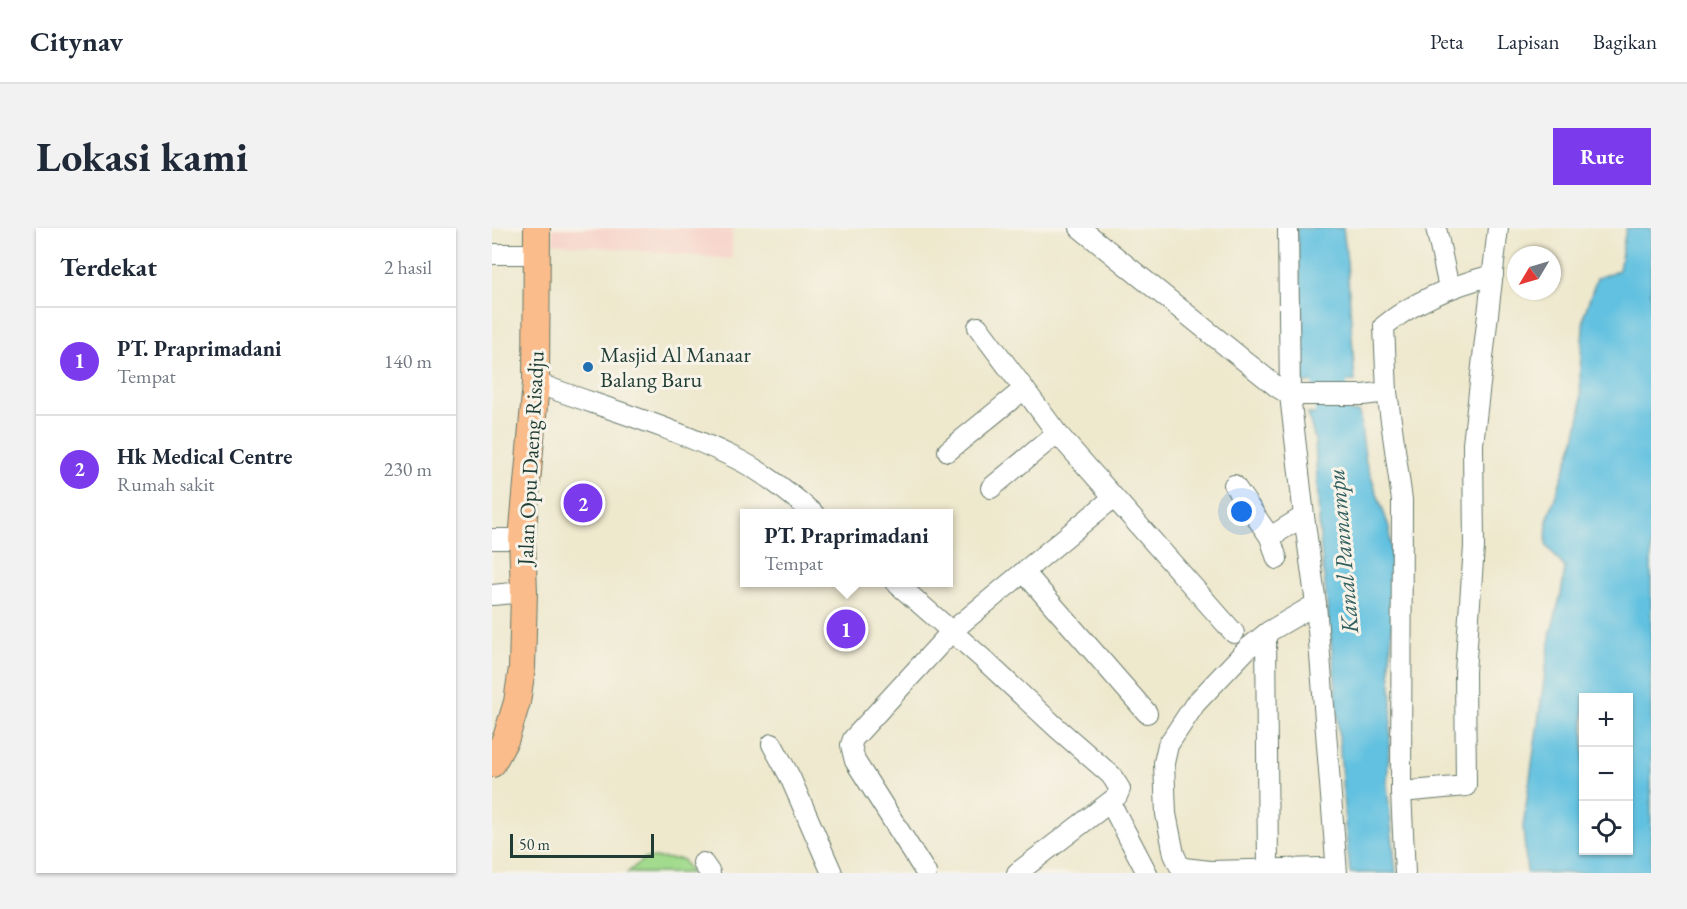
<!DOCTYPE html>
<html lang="id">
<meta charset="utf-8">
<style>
:root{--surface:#fff;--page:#f2f2f3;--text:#1f2937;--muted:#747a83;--line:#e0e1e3;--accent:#7c3aed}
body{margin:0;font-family:"EB Garamond",serif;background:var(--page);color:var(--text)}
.controls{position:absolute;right:18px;bottom:18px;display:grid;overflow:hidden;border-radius:0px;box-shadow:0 2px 4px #0004}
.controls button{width:54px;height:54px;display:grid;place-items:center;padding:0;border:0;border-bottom:2px solid var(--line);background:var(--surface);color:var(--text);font:30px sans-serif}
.compass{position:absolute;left:1015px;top:18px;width:54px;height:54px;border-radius:50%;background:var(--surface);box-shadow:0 2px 4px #0004;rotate:232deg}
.scale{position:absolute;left:18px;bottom:15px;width:144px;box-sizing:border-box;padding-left:6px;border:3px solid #1f3d34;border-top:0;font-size:16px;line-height:21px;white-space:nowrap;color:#1f3d34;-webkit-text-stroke:4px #f7f3e8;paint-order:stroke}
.you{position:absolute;left:750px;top:284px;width:21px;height:21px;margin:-15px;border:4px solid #fff;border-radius:50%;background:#1a73e8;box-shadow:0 0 0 9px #1a73e833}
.badge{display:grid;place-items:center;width:39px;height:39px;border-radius:50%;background:var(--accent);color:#fff;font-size:20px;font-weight:700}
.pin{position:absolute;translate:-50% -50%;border:3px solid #fff;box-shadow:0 2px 6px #0006}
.popup{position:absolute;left:248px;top:281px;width:213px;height:78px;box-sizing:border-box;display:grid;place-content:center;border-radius:0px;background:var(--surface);filter:drop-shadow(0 2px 4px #0005);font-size:20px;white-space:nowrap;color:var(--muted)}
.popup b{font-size:22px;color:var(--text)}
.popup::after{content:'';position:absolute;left:50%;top:100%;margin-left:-12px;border:12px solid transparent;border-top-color:var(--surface)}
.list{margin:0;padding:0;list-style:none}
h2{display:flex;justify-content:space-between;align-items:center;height:78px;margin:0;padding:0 24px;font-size:26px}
h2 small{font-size:20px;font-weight:400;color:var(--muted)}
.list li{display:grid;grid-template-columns:39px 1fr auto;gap:18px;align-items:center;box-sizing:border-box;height:108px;padding:0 24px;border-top:2px solid var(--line)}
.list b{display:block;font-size:22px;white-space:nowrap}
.list p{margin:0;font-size:20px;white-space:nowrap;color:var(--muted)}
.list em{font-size:20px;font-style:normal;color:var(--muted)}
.icon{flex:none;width:33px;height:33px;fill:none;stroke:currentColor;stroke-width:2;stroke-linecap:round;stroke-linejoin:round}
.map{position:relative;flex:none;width:1159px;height:645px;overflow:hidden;border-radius:0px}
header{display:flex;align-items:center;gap:36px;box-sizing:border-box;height:84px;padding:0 30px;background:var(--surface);border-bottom:2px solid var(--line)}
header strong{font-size:28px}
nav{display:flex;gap:33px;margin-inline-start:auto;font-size:21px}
.intro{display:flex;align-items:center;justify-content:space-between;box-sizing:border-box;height:144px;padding:0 36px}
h1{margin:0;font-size:42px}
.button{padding:15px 27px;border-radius:0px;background:var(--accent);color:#fff;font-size:21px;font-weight:700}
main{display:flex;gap:36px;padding:0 36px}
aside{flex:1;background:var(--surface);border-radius:0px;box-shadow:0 2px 4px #0004}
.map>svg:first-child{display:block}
.built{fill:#f7d1c7}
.green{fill:#a2db8d;stroke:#608c60;stroke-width:1.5}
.water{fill:#62c1e0;stroke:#407f8a;stroke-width:1.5;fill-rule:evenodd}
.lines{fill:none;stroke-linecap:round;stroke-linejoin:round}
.river{stroke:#62c1e0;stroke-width:34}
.minor-casing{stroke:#67796a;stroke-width:22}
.major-casing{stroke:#67796a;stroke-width:28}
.minor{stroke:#fff;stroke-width:20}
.major{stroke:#f9bc8a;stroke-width:26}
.poi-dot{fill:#1f6fb2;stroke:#f7f3e8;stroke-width:2}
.labels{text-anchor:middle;stroke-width:6;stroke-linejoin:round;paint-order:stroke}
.poi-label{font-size:22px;fill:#1f3d34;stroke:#f7f3e8;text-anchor:start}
.street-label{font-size:22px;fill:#1f3d34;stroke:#f7f3e8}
.water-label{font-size:24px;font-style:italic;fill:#305e5f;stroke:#f7f3e8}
</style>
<header>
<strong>Citynav</strong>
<nav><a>Peta</a><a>Lapisan</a><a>Bagikan</a></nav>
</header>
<div class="intro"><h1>Lokasi kami</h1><a class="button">Rute</a></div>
<main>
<aside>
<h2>Terdekat<small>2 hasil</small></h2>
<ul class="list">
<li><span class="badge">1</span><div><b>PT. Praprimadani</b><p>Tempat</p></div><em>140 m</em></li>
<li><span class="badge">2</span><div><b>Hk Medical Centre</b><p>Rumah sakit</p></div><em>230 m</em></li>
</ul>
</aside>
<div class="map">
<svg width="1159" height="645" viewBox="0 0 1159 645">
<rect width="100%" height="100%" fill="#f7f3e8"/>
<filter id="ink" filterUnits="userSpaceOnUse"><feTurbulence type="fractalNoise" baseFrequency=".0167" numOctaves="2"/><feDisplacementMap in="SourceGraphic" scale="12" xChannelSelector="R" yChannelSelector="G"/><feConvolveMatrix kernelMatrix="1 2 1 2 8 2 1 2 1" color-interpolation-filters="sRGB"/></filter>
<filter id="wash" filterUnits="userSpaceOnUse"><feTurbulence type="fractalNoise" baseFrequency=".008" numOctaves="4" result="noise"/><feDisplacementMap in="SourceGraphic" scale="24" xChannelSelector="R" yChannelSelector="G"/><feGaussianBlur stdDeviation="1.35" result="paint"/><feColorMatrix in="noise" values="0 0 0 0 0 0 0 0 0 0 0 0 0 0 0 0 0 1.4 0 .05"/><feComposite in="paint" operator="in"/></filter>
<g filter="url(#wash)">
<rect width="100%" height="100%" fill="#eee8cd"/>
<!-- built -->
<polygon class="built" points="61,0 240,0 240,31 61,15"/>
<!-- green -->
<polygon class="green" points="153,630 190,631 199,645 135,645"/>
<!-- water -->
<g class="water">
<polygon points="805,0 851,0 855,34 863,153 809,155 811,98"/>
<path d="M1134,0H1159V645H1035L1031,599L1059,404L1069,366L1073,340L1054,317L1055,293L1083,211L1089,182L1088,142L1092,87L1105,50L1127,42ZM1092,470H1136V622H1092Z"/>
<polygon points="867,184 874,235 897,299 900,338 901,385 898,434 900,477 895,556 904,645 858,645 853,596 843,450 828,312 823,212 816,186"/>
</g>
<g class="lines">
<!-- river -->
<polyline class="river" points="834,106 844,233"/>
</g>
</g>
<g filter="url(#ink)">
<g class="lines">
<defs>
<g id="minor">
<polyline points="588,0 785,159 798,167 871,167 895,164"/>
<polyline points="796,0 798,167 812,288 824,376 845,645"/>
<polyline points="944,0 957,60"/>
<polyline points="0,26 45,26"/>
<polyline points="486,99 565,205 742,405"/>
<path d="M44,155C110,179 180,199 243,230C272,244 298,265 322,286"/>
<polyline points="456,223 532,161"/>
<polyline points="742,257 778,309 812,288"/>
<polyline points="499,260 565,205"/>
<polyline points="778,309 785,331"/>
<polyline points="0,311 30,311"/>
<polyline points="532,344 655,485"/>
<polyline points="403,354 490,430 565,500 619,547 628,561 625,568 618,574 525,645"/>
<polyline points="0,367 32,364"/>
<polyline points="824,376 776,404 756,420 703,476 676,517 672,535 674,586 682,626 687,637 692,640 718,643 831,640"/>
<polyline points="774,406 776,641"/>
<polyline points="280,516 298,549 340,645"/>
<polyline points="909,564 974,558 973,444 982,319 981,216 1006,0"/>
<polyline points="618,574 655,645"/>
<polyline points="211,635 218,645"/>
<polyline points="434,645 363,533 359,517 361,511 460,403 621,270"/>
<path d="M913,645L909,564L910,272L895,164L892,98C924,72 962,57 1001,47"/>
</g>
<polyline id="major" points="0,536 14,510 25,474 30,440 32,364 30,311 44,155 45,0"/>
</defs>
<!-- minor casing -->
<use href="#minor" class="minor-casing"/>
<!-- major casing -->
<use href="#major" class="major-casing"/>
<!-- minor -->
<use href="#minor" class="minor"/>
<!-- major -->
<use href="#major" class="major"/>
</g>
</g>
<!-- markers -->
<circle class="poi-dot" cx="96" cy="139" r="6"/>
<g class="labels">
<!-- poi labels -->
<g class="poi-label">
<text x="108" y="134">Masjid Al Manaar<tspan x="108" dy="25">Balang Baru</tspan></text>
</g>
<!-- street labels -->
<g class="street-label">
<text transform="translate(38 230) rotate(-87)" y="8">Jalan Opu Daeng Risadju</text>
</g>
<!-- water labels -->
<g class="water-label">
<text transform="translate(851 323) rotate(-95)" y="8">Kanal Pannampu</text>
</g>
</g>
</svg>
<div class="controls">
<button>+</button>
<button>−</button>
<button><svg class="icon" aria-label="locate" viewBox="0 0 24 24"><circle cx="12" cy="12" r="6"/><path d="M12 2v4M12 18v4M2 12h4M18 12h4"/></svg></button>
</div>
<svg class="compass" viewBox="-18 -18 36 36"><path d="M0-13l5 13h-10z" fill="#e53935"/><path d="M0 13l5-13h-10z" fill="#747a83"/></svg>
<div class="scale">50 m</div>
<div class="you"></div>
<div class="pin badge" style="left:354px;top:401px">1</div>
<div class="popup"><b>PT. Praprimadani</b>Tempat</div>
<div class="pin badge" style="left:91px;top:275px">2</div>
</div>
</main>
